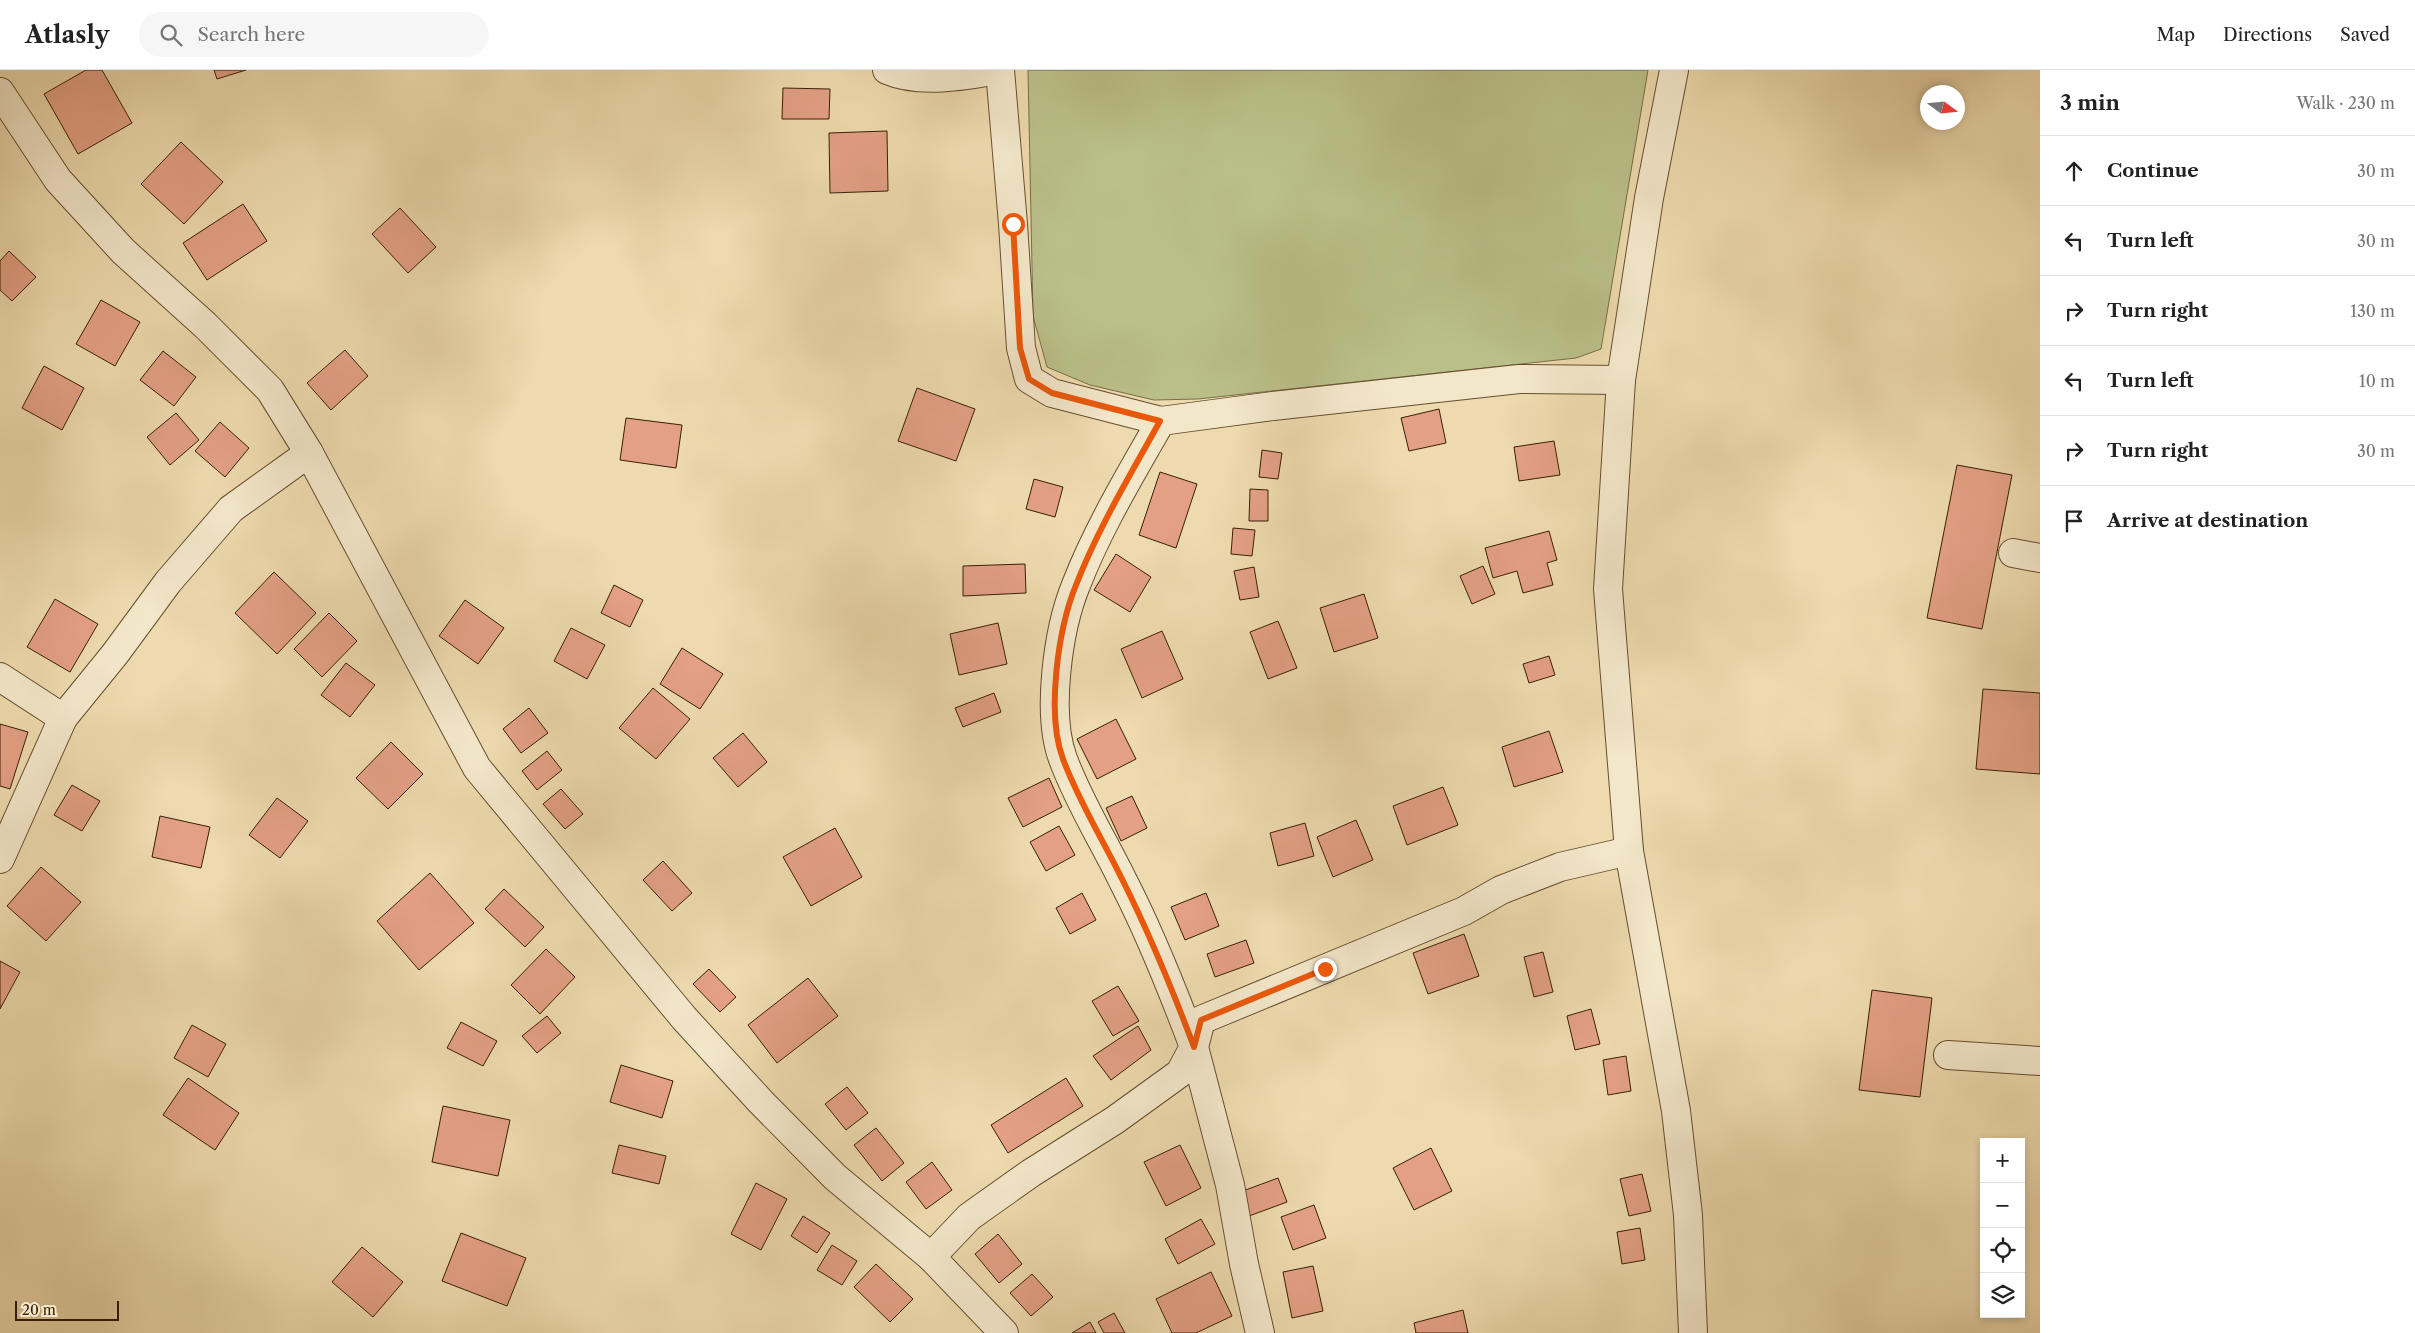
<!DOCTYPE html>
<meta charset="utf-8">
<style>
:root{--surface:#fff;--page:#f6f6f6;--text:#222;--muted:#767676;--line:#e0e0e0}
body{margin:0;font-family:"Libre Caslon Text",serif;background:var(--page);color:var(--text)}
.controls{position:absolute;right:15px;bottom:15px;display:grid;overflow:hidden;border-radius:0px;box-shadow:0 2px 8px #0003}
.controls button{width:45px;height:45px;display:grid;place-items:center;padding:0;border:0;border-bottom:1px solid var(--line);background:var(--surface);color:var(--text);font:25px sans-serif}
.compass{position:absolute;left:1920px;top:15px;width:45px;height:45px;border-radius:50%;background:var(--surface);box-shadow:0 2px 8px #0003;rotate:105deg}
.scale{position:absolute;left:15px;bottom:12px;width:104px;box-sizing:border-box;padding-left:5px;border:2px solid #3a1f05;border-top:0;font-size:14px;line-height:18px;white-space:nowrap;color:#3a1f05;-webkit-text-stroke:4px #f3e7ca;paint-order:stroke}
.stop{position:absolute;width:15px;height:15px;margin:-11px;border:4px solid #ea580c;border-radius:50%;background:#fff}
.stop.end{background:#ea580c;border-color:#fff;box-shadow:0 1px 5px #0008}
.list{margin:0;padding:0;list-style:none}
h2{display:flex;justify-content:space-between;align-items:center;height:65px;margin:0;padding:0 20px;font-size:21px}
h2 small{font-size:16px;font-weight:400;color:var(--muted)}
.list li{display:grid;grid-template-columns:32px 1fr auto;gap:15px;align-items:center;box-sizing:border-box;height:70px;padding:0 20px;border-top:1px solid var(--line)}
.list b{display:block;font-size:19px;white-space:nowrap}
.list em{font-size:16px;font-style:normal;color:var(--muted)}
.icon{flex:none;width:28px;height:28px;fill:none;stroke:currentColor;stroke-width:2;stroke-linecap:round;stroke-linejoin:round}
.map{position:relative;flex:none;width:2040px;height:1263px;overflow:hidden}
header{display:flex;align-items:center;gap:30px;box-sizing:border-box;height:70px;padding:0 25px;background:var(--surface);border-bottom:1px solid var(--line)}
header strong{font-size:24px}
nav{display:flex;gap:28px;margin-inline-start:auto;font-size:18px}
.search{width:350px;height:45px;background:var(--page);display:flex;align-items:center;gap:12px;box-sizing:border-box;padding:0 18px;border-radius:28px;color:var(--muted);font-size:19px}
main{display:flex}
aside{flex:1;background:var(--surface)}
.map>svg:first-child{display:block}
.green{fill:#babf89;stroke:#7a6f47}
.building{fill:#e3a085;stroke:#3a1f05}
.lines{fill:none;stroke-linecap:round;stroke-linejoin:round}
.street-casing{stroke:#674e2f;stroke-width:30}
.street{stroke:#f3e7ca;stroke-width:28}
.route{stroke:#ea580c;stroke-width:6}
</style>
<header>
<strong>Atlasly</strong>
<div class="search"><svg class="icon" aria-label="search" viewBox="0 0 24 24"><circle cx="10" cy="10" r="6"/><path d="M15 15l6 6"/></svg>Search here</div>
<nav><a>Map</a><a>Directions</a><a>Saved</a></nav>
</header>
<main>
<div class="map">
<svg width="2040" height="1263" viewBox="0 0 2040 1263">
<rect width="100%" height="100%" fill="#eddaae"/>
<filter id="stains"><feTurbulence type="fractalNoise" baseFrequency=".004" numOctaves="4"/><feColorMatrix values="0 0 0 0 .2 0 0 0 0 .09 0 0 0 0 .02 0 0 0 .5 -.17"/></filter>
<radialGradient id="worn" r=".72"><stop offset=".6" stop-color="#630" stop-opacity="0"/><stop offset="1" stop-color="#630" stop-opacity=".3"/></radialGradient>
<!-- green -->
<polygon class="green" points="1028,0 1648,0 1601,279 1576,288 1198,329 1154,330 1090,315 1047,297 1033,246"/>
<!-- building -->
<g class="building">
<polygon points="86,0 102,0 132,53 78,84 44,24"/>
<polygon points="214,0 246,0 217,9"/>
<polygon points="783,18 830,19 829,49 782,49"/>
<polygon points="887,61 888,121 830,123 829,63"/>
<polygon points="181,72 223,112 184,154 141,114"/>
<polygon points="243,134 267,171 207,210 183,173"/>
<polygon points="400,138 436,177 408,203 372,164"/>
<polygon points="9,181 36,207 12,231 0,220 0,191"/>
<polygon points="101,230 140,252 115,296 76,274"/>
<polygon points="345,280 368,306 331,340 307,313"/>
<polygon points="163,281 196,307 174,336 140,310"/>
<polygon points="44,296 84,318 62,360 22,338"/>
<polygon points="917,318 975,339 956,391 898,371"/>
<polygon points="1439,339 1446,373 1409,381 1401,348"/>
<polygon points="176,343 199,370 170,395 147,367"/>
<polygon points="626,348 682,355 676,398 620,390"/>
<polygon points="220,352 249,378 225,407 195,381"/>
<polygon points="1554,371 1560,405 1519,411 1514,377"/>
<polygon points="1262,380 1282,383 1278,409 1259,407"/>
<polygon points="1957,395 2012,405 1982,559 1927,548"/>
<polygon points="1160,402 1197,414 1176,478 1139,465"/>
<polygon points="1034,409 1063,417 1055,447 1026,439"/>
<polygon points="1250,419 1268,420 1268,451 1249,451"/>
<polygon points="1233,458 1255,460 1252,486 1231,484"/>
<polygon points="1549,461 1557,490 1547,493 1553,515 1523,523 1517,501 1493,508 1485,478"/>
<polygon points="1116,484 1151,507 1130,542 1094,520"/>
<polygon points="1025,494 1026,523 963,526 963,496"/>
<polygon points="1483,496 1495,524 1472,534 1460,506"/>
<polygon points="1254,497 1259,527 1240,530 1234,501"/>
<polygon points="274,502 316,543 277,584 235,543"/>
<polygon points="614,515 643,530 630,557 601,543"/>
<polygon points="1364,524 1378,568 1334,582 1320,538"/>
<polygon points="55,529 98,554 70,602 27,577"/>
<polygon points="465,530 504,558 478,594 439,566"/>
<polygon points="329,543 357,571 322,607 294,579"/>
<polygon points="1278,551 1297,598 1268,609 1250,562"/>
<polygon points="998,553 1007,594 959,605 950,564"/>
<polygon points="571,558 605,575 587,609 554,591"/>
<polygon points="1162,561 1183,609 1142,628 1121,579"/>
<polygon points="682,578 723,604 700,639 660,614"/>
<polygon points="1549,586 1555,605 1529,613 1523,594"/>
<polygon points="346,593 375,615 350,647 321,625"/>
<polygon points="653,618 690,649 656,689 619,658"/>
<polygon points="1983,619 2040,623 2040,704 1976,699"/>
<polygon points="994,623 1001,642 963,657 955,638"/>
<polygon points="529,638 548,663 521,683 503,659"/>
<polygon points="1116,649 1136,689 1097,709 1077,669"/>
<polygon points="0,654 28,662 10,719 0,716"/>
<polygon points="1549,661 1563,702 1514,717 1502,677"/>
<polygon points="743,663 767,692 738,717 713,688"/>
<polygon points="391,672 423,704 388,739 356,708"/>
<polygon points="547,681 562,700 537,720 522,701"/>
<polygon points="1049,708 1062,737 1023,757 1008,728"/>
<polygon points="72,715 100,731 82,761 54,745"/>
<polygon points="1443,717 1458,755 1407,775 1393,736"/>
<polygon points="561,719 583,744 565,759 543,734"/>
<polygon points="1132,726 1147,758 1121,771 1106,738"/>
<polygon points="277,728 308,751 280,788 249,765"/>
<polygon points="160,746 210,757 201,798 152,787"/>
<polygon points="1356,750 1373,790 1333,807 1317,767"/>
<polygon points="1305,753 1314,786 1278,796 1270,763"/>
<polygon points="1059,756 1075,785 1046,801 1030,772"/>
<polygon points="835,758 862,807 811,836 783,787"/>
<polygon points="663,791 692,823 672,841 643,810"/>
<polygon points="41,797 81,832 46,871 7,836"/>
<polygon points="430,803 474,853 419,900 377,851"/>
<polygon points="504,819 544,857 525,877 485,839"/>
<polygon points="1082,823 1096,850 1070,864 1056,838"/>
<polygon points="1206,823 1219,856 1185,870 1171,837"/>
<polygon points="1464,864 1479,906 1428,924 1413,883"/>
<polygon points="1246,870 1254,893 1215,907 1207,884"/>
<polygon points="546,879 575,907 540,944 511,915"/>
<polygon points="1543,882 1553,922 1534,927 1524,887"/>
<polygon points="0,891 20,902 0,939"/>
<polygon points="709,899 736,927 720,942 693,914"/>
<polygon points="808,908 838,946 777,993 748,955"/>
<polygon points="1118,916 1139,951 1113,966 1092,931"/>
<polygon points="1872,920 1932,928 1920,1027 1859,1020"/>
<polygon points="1591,939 1600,974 1575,980 1567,946"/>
<polygon points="547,946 561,963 537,983 522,966"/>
<polygon points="461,952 497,971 483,996 447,978"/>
<polygon points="192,955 226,974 208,1007 174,988"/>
<polygon points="1138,956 1151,980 1111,1010 1093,986"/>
<polygon points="1626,986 1631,1021 1608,1025 1603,990"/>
<polygon points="621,995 673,1011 662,1048 610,1032"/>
<polygon points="188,1008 239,1043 215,1080 163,1045"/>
<polygon points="1066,1008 1083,1036 1008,1083 991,1055"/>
<polygon points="847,1017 868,1043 846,1060 825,1034"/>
<polygon points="443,1036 510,1050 498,1106 432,1092"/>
<polygon points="876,1058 904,1093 882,1111 854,1075"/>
<polygon points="619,1075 666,1086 659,1114 612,1103"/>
<polygon points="1180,1075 1201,1118 1166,1136 1144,1092"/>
<polygon points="1431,1078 1452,1121 1414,1140 1393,1098"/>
<polygon points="932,1092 952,1120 926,1139 906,1112"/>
<polygon points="1642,1104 1651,1141 1629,1146 1620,1109"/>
<polygon points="1278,1108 1287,1132 1249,1146 1240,1122"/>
<polygon points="756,1113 787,1129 761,1180 731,1164"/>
<polygon points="1314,1135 1326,1168 1293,1180 1281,1147"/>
<polygon points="803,1146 830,1163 817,1183 791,1166"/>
<polygon points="1201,1149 1215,1174 1178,1194 1165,1169"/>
<polygon points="1640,1158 1645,1190 1622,1194 1617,1162"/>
<polygon points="461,1163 526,1188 507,1236 442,1211"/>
<polygon points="998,1164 1022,1194 999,1213 975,1184"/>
<polygon points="832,1175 857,1191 842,1215 817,1200"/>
<polygon points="362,1177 403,1212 373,1247 332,1212"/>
<polygon points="876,1194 913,1229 890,1252 854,1217"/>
<polygon points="1313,1196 1323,1241 1292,1248 1283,1202"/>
<polygon points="1211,1202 1232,1246 1196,1263 1172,1263 1156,1229"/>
<polygon points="1032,1204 1053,1227 1031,1246 1010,1223"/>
<polygon points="1463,1240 1468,1263 1416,1263 1414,1253"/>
<polygon points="1114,1243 1125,1263 1104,1263 1098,1252"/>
<polygon points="1090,1252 1096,1263 1072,1263"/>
</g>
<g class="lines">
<defs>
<g id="street">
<path d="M887,0C919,14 965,6 997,0"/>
<polyline points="1000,0 1013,154 1021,278 1029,309 1052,323 1161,351"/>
<polyline points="1674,0 1649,128 1621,310 1608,519 1629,781 1676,1041 1688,1145 1693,1263"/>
<polyline points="0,22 58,110 123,181 205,255 270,320 309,383 477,698 684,948 761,1032 835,1107 931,1187 1004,1263"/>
<polyline points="2013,483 2040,488"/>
<polyline points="0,607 63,648 115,584 168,512 231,439 309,383"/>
<polyline points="0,789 63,648"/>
<polyline points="1948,985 2040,991"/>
<path d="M931,1187L969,1147L1031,1103L1115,1050L1180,1003L1194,977C1173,921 1151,865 1123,811C1103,770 1079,732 1063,689C1046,644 1058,559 1076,515C1098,458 1131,404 1161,351L1273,336L1519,309L1621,310"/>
<polyline points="1260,1263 1244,1194 1230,1115 1194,977 1201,950 1464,841 1501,820 1560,797 1629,781"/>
</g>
</defs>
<!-- street casing -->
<use href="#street" class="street-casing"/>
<!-- street -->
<use href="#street" class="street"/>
</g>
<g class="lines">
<!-- route -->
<path class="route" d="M1013,154L1020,278L1029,309L1052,323L1160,351C1131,404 1098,458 1076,515C1058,559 1046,644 1063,689C1079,732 1103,770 1123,811C1150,865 1173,921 1194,977L1201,950L1325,899"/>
</g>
<rect width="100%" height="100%" filter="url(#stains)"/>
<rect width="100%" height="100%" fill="url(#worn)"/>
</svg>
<div class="controls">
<button>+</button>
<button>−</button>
<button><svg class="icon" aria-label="locate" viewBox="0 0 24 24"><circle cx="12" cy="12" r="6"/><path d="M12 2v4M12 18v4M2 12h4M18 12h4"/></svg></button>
<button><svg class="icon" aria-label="layers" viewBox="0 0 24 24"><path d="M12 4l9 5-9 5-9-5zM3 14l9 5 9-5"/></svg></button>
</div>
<svg class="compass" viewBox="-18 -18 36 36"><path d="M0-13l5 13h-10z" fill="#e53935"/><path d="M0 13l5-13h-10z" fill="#767676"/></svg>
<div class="scale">20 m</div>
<div class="stop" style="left:1013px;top:154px"></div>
<div class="stop end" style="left:1325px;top:899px"></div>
</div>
<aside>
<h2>3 min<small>Walk · 230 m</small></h2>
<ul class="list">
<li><svg class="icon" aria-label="ahead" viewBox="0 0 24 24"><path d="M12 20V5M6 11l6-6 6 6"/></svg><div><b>Continue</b></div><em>30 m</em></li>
<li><svg class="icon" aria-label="left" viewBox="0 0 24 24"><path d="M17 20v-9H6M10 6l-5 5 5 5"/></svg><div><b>Turn left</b></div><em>30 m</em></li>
<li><svg class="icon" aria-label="right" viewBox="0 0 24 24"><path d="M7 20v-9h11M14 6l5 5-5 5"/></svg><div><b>Turn right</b></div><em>130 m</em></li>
<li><svg class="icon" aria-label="left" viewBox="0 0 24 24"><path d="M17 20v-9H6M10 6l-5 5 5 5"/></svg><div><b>Turn left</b></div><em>10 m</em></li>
<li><svg class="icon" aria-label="right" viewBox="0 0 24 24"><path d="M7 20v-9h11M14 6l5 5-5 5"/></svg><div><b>Turn right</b></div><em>30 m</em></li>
<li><svg class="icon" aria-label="arrive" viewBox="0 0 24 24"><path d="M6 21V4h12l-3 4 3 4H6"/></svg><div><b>Arrive at destination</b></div></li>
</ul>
</aside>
</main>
